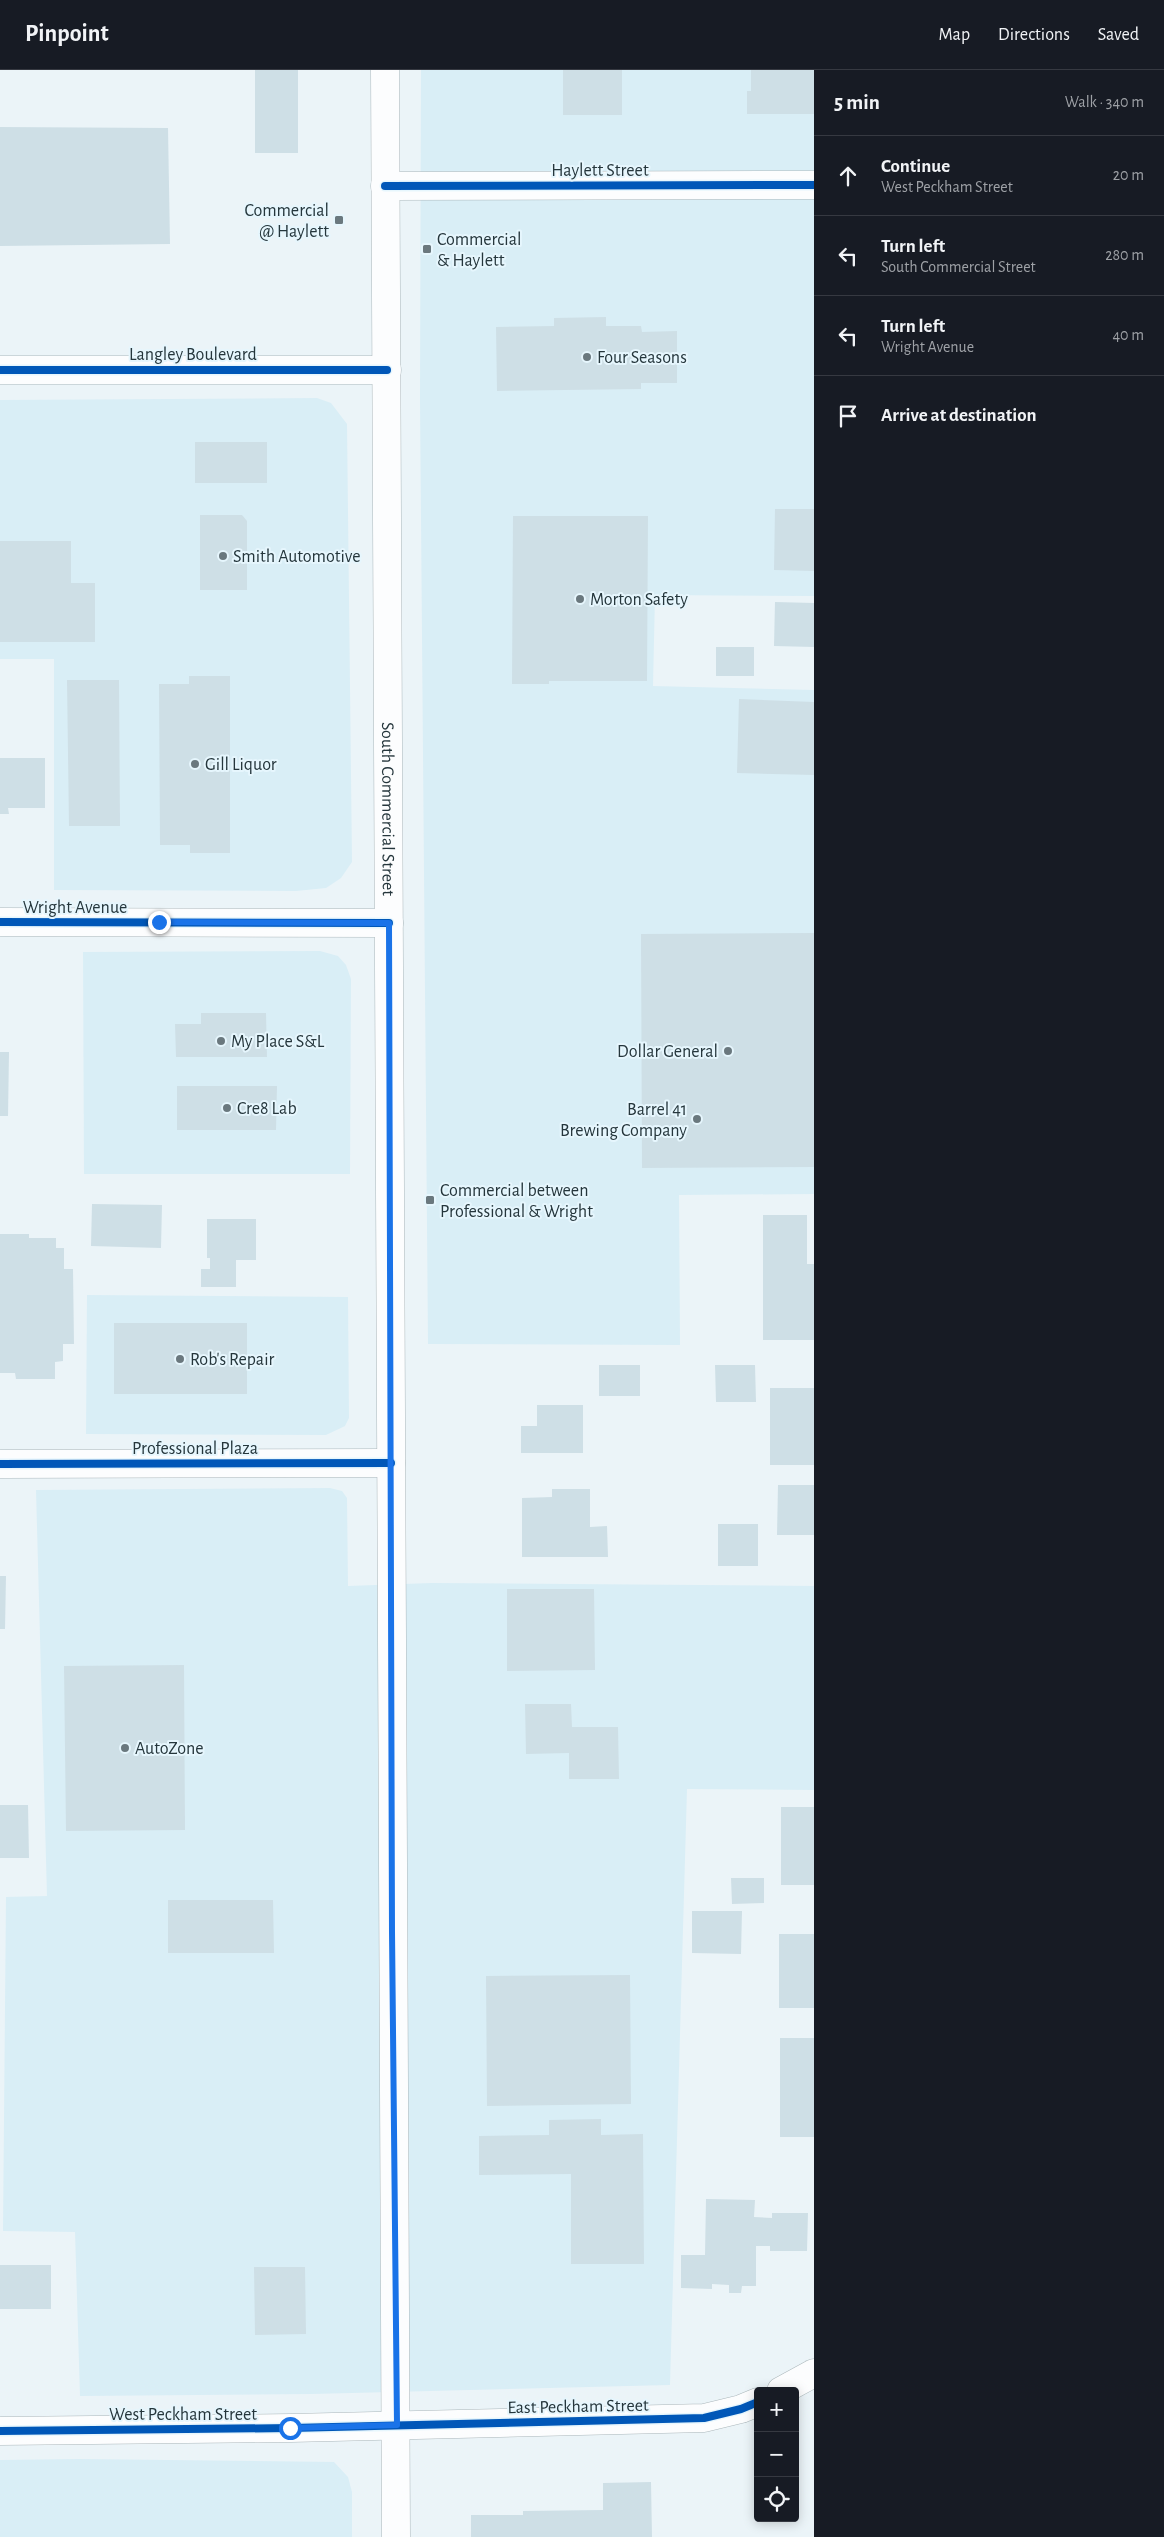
<!DOCTYPE html>
<meta charset="utf-8">
<style>
:root{--surface:#171b24;--page:#242831;--text:#f1f3f6;--muted:#9ea1a6;--line:#363941}
body{margin:0;font-family:"Alegreya Sans",sans-serif;background:var(--page);color:var(--text)}
.controls{position:absolute;right:15px;bottom:15px;display:grid;overflow:hidden;border-radius:5px;box-shadow:0 2px 12px #0003}
.controls button{width:45px;height:45px;display:grid;place-items:center;padding:0;border:0;border-bottom:1px solid var(--line);background:var(--surface);color:var(--text);font:25px sans-serif}
.stop{position:absolute;width:15px;height:15px;margin:-11px;border:4px solid #1a73e8;border-radius:50%;background:#fff}
.stop.end{background:#1a73e8;border-color:#fff;box-shadow:0 1px 5px #0008}
.list{margin:0;padding:0;list-style:none}
h2{display:flex;justify-content:space-between;align-items:center;height:65px;margin:0;padding:0 20px;font-size:21px}
h2 small{font-size:16px;font-weight:400;color:var(--muted)}
.list li{display:grid;grid-template-columns:32px 1fr auto;gap:15px;align-items:center;box-sizing:border-box;height:80px;padding:0 20px;border-top:1px solid var(--line)}
.list b{display:block;font-size:19px;white-space:nowrap}
.list p{margin:0;font-size:16px;white-space:nowrap;color:var(--muted)}
.list em{font-size:16px;font-style:normal;color:var(--muted)}
.icon{flex:none;width:28px;height:28px;fill:none;stroke:currentColor;stroke-width:2;stroke-linecap:round;stroke-linejoin:round}
.map{position:relative;flex:none;width:814px;height:2467px;overflow:hidden}
header{display:flex;align-items:center;gap:30px;box-sizing:border-box;height:70px;padding:0 25px;background:var(--surface);border-bottom:1px solid var(--line)}
header strong{font-size:24px}
nav{display:flex;gap:28px;margin-inline-start:auto;font-size:18px}
main{display:flex}
aside{flex:1;background:var(--surface)}
.map>svg:first-child{display:block}
.built{fill:#d9eef6}
.building{fill:#cedfe6}
.lines{fill:none;stroke-linecap:round;stroke-linejoin:round}
.minor-casing{stroke:#abb7bb;stroke-width:29}
.major-casing{stroke:#abb7bb;stroke-width:29}
.minor{stroke:#fcfdfe;stroke-width:28}
.major{stroke:#fcfdfe;stroke-width:28}
.cycleway-casing{stroke:#e6f6fd;stroke-width:11}
.cycleway{stroke:#0057b8;stroke-width:8}
.route{stroke:#1a73e8;stroke-width:6}
.poi-dot{fill:#6a787e;stroke:#e6f6fd;stroke-width:2}
.labels{text-anchor:middle;stroke-width:4;stroke-linejoin:round;paint-order:stroke}
.street-label{font-size:18px;fill:#25363c;stroke:#e6f6fd}
.poi-label{font-size:18px;fill:#25363c;stroke:#e6f6fd;text-anchor:start}
</style>
<header>
<strong>Pinpoint</strong>
<nav><a>Map</a><a>Directions</a><a>Saved</a></nav>
</header>
<main>
<div class="map">
<svg width="814" height="2467" viewBox="0 0 814 2467">
<rect width="100%" height="100%" fill="#ebf4f8"/>
<!-- built -->
<g class="built">
<polygon points="421,0 814,0 814,526 655,525 653,616 814,620 814,1124 679,1125 680,1275 428,1274 420,331"/>
<polygon points="317,328 331,333 347,354 352,792 341,808 326,818 296,821 54,820 54,589 0,589 0,330"/>
<polygon points="320,881 338,886 346,895 351,909 350,1104 84,1104 83,882"/>
<polygon points="87,1225 348,1227 349,1348 345,1356 326,1365 86,1364"/>
<polygon points="330,1418 342,1421 347,1428 348,1516 432,1513 814,1516 814,1720 687,1719 670,2315 312,2324 80,2326 75,2162 3,2161 6,1827 47,1826 36,1420"/>
<polygon points="80,2389 334,2392 348,2407 352,2422 352,2467 0,2467 0,2390"/>
</g>
<!-- building -->
<g class="building">
<rect x="255" y="0" width="43" height="83"/>
<rect x="563" y="0" width="59" height="45"/>
<polygon points="751,0 814,0 814,44 747,44 747,21 751,21"/>
<polygon points="0,57 168,58 170,174 0,176"/>
<polygon points="606,247 606,256 641,256 642,262 677,261 677,313 641,313 641,319 497,321 496,257 554,256 554,248"/>
<rect x="195" y="372" width="72" height="41"/>
<polygon points="775,439 814,439 814,501 774,500"/>
<polygon points="200,445 242,445 247,451 247,520 200,520"/>
<polygon points="513,446 648,446 647,611 549,611 549,614 512,614"/>
<polygon points="0,471 71,471 71,513 95,513 95,572 0,572"/>
<polygon points="775,532 814,533 814,577 774,576"/>
<rect x="716" y="577" width="38" height="29"/>
<polygon points="189,606 230,606 230,783 190,783 190,775 160,775 159,614 189,614"/>
<polygon points="67,610 119,610 120,756 69,756"/>
<polygon points="739,629 814,632 814,705 737,703"/>
<polygon points="0,688 45,688 45,738 8,738 9,744 0,744"/>
<polygon points="814,863 814,1097 642,1098 641,864"/>
<polygon points="201,943 266,943 267,987 176,987 175,954 201,954"/>
<polygon points="0,982 9,982 8,1046 0,1046"/>
<polygon points="177,1016 277,1016 276,1060 177,1060"/>
<polygon points="92,1134 162,1135 161,1178 91,1176"/>
<polygon points="763,1145 807,1145 807,1194 814,1194 814,1270 763,1270"/>
<polygon points="207,1149 256,1149 256,1190 236,1190 236,1217 201,1217 201,1199 210,1199 210,1188 207,1188"/>
<polygon points="0,1164 29,1164 29,1168 56,1168 56,1178 64,1178 64,1199 73,1199 74,1274 63,1274 63,1291 55,1292 55,1309 16,1309 15,1303 0,1303"/>
<rect x="114" y="1253" width="133" height="71"/>
<rect x="599" y="1295" width="41" height="31"/>
<polygon points="715,1295 755,1295 756,1332 716,1332"/>
<rect x="770" y="1318" width="44" height="77"/>
<polygon points="537,1335 583,1335 583,1383 521,1383 521,1356 537,1356"/>
<polygon points="778,1415 814,1415 814,1465 777,1465"/>
<polygon points="552,1419 590,1419 590,1457 607,1456 608,1487 522,1487 522,1428 552,1427"/>
<rect x="718" y="1454" width="40" height="42"/>
<polygon points="0,1506 6,1506 5,1559 0,1559"/>
<polygon points="507,1519 594,1519 595,1600 507,1601"/>
<polygon points="184,1595 185,1760 66,1761 64,1596"/>
<polygon points="525,1634 571,1634 572,1657 618,1657 619,1709 569,1709 569,1683 526,1684"/>
<polygon points="0,1735 28,1735 29,1788 0,1788"/>
<rect x="781" y="1737" width="33" height="78"/>
<polygon points="731,1808 764,1808 764,1833 732,1834"/>
<polygon points="168,1830 273,1830 274,1883 168,1883"/>
<polygon points="692,1841 742,1841 741,1884 692,1883"/>
<rect x="779" y="1864" width="35" height="74"/>
<polygon points="630,1905 631,2034 487,2036 486,1906"/>
<rect x="780" y="1968" width="34" height="99"/>
<polygon points="601,2049 601,2065 643,2064 644,2194 571,2194 571,2104 479,2105 479,2066 549,2065 549,2050"/>
<polygon points="706,2129 755,2130 754,2147 772,2148 772,2143 808,2143 807,2181 770,2181 770,2176 756,2176 756,2216 742,2216 741,2223 729,2223 729,2215 712,2214 712,2219 681,2218 681,2185 705,2185"/>
<rect x="0" y="2195" width="51" height="44"/>
<polygon points="254,2197 305,2197 306,2264 255,2265"/>
<polygon points="651,2412 652,2467 471,2467 471,2445 523,2445 523,2441 603,2440 603,2413"/>
</g>
<g class="lines">
<defs>
<g id="minor">
<polyline points="385,116 814,115"/>
<polyline points="0,300 387,300"/>
<polyline points="0,852 389,853"/>
<polyline points="0,1394 391,1393"/>
<polyline points="781,2321 814,2303"/>
<polyline points="0,2361 291,2358 704,2348 741,2339 758,2332"/>
</g>
<g id="major">
<path id="s1" d="M385,0L396,2467"/>
</g>
</defs>
<!-- minor casing -->
<use href="#minor" class="minor-casing"/>
<!-- major casing -->
<use href="#major" class="major-casing"/>
<!-- minor -->
<use href="#minor" class="minor"/>
<!-- major -->
<use href="#major" class="major"/>
<defs>
<g id="cycleway">
<polyline points="385,116 814,115"/>
<polyline points="0,300 387,300"/>
<polyline points="0,852 389,853"/>
<polyline points="0,1394 391,1393"/>
<polyline points="0,2361 291,2358 704,2348 741,2339 758,2332"/>
</g>
</defs>
<!-- cycleway casing -->
<use href="#cycleway" class="cycleway-casing"/>
<!-- cycleway -->
<use href="#cycleway" class="cycleway"/>
</g>
<g class="lines">
<!-- route -->
<polyline class="route" points="159,852 389,853 392,1862 397,2355 290,2358"/>
</g>
<!-- markers -->
<g class="poi-dot">
<rect x="334" y="145" width="10" height="10" rx="2.5"/>
<rect x="422" y="174" width="10" height="10" rx="2.5"/>
<circle cx="587" cy="287" r="5"/>
<circle cx="223" cy="486" r="5"/>
<circle cx="580" cy="529" r="5"/>
<circle cx="195" cy="694" r="5"/>
<circle cx="221" cy="971" r="5"/>
<circle cx="728" cy="981" r="5"/>
<circle cx="227" cy="1038" r="5"/>
<circle cx="697" cy="1049" r="5"/>
<rect x="425" y="1125" width="10" height="10" rx="2.5"/>
<circle cx="180" cy="1289" r="5"/>
<circle cx="125" cy="1678" r="5"/>
</g>
<g class="labels">
<!-- street labels -->
<g class="street-label">
<text x="600" y="106">Haylett Street</text>
<text x="193" y="290">Langley Boulevard</text>
<text dy="6" stroke="none"><textPath href="#s1" startOffset="739">South Commercial Street</textPath></text>
<text x="75" y="843">Wright Avenue</text>
<text x="195" y="1384">Professional Plaza</text>
<text transform="translate(578 2336) rotate(-1)" y="6">East Peckham Street</text>
<text x="183" y="2350">West Peckham Street</text>
</g>
<!-- poi labels -->
<g class="poi-label">
<text x="329" y="146" text-anchor="end">Commercial<tspan x="329" dy="21">@ Haylett</tspan></text>
<text x="437" y="175">Commercial<tspan x="437" dy="21">&amp; Haylett</tspan></text>
<text x="597" y="293">Four Seasons</text>
<text x="233" y="492">Smith Automotive</text>
<text x="590" y="535">Morton Safety</text>
<text x="205" y="700">Gill Liquor</text>
<text x="231" y="977">My Place S&amp;L</text>
<text x="718" y="987" text-anchor="end">Dollar General</text>
<text x="237" y="1044">Cre8 Lab</text>
<text x="687" y="1045" text-anchor="end">Barrel 41<tspan x="687" dy="21">Brewing Company</tspan></text>
<text x="440" y="1126">Commercial between<tspan x="440" dy="21">Professional &amp; Wright</tspan></text>
<text x="190" y="1295">Rob's Repair</text>
<text x="135" y="1684">AutoZone</text>
</g>
</g>
</svg>
<div class="controls">
<button>+</button>
<button>−</button>
<button><svg class="icon" aria-label="locate" viewBox="0 0 24 24"><circle cx="12" cy="12" r="6"/><path d="M12 2v4M12 18v4M2 12h4M18 12h4"/></svg></button>
</div>
<div class="stop" style="left:290px;top:2358px"></div>
<div class="stop end" style="left:159px;top:852px"></div>
</div>
<aside>
<h2>5 min<small>Walk · 340 m</small></h2>
<ul class="list">
<li><svg class="icon" aria-label="ahead" viewBox="0 0 24 24"><path d="M12 20V5M6 11l6-6 6 6"/></svg><div><b>Continue</b><p>West Peckham Street</p></div><em>20 m</em></li>
<li><svg class="icon" aria-label="left" viewBox="0 0 24 24"><path d="M17 20v-9H6M10 6l-5 5 5 5"/></svg><div><b>Turn left</b><p>South Commercial Street</p></div><em>280 m</em></li>
<li><svg class="icon" aria-label="left" viewBox="0 0 24 24"><path d="M17 20v-9H6M10 6l-5 5 5 5"/></svg><div><b>Turn left</b><p>Wright Avenue</p></div><em>40 m</em></li>
<li><svg class="icon" aria-label="arrive" viewBox="0 0 24 24"><path d="M6 21V4h12l-3 4 3 4H6"/></svg><div><b>Arrive at destination</b></div></li>
</ul>
</aside>
</main>
